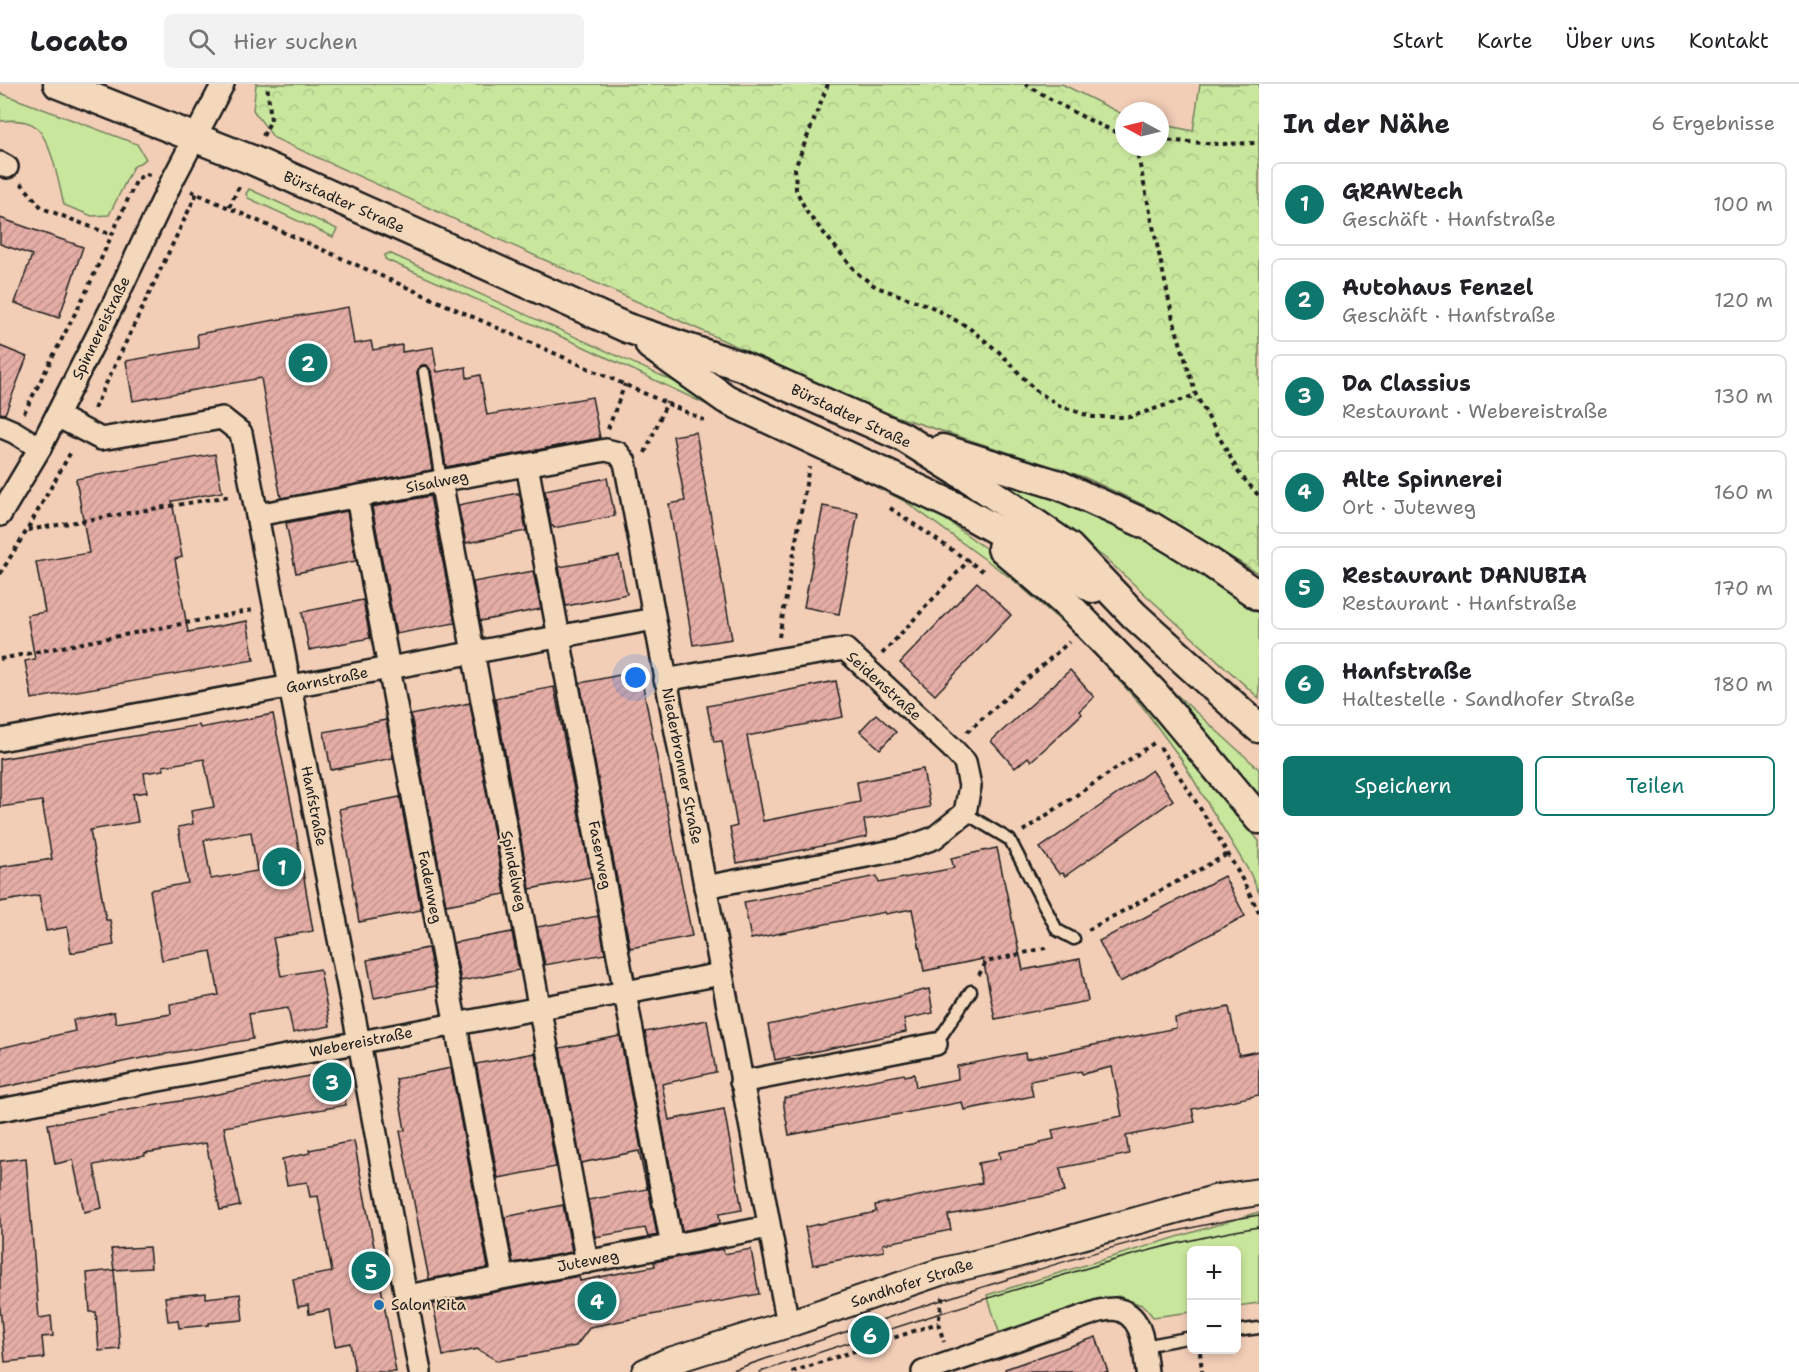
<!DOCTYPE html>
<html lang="de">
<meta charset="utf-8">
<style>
:root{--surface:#fff;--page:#f2f2f2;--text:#202124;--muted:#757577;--line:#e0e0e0;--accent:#0f766e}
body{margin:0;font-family:"Shantell Sans",sans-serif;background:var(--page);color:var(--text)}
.controls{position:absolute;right:18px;bottom:18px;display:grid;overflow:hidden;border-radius:9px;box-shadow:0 3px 9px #0003}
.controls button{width:54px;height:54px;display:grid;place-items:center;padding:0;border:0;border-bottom:2px solid var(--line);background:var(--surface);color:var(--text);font:30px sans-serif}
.compass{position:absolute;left:1115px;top:18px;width:54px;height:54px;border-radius:50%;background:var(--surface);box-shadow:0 3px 9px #0003;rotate:277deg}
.you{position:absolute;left:636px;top:594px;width:21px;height:21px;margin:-15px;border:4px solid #fff;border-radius:50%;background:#1a73e8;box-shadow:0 0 0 9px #1a73e833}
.badge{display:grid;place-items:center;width:39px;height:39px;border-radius:50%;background:var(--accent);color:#fff;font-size:20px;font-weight:700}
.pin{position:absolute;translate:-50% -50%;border:3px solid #fff;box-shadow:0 2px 6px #0006}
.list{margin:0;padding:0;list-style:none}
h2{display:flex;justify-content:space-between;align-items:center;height:78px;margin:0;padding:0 24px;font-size:26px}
h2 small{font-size:20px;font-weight:400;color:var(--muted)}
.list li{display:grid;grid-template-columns:39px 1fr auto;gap:18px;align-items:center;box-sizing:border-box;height:84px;margin:0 12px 12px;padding:0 12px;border:2px solid var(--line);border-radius:9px}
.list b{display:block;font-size:22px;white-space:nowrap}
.list p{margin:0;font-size:20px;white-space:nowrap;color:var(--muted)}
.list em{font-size:20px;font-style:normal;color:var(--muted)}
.actions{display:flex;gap:12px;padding:18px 24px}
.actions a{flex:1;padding:14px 0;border:2px solid var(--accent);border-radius:9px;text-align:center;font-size:21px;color:var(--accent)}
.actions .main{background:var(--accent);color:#fff}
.icon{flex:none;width:33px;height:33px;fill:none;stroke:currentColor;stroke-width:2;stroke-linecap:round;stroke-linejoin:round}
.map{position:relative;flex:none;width:1259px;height:1288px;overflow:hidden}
header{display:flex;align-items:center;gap:36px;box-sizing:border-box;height:84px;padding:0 30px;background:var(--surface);border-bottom:2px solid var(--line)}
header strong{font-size:28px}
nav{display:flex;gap:33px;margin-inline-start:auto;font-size:21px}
.search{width:420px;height:54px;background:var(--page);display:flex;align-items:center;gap:15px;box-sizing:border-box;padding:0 21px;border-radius:9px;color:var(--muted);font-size:22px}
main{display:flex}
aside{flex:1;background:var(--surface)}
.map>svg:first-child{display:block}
.grass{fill:#c9e69d;stroke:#72815c;stroke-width:1.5}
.park{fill:url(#park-crowns);stroke:#72815c;stroke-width:1.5}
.building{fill:url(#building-hatch);stroke:#1c1c1c;stroke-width:1.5;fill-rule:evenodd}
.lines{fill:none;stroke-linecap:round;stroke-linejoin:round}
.service-casing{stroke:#1c1c1c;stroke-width:15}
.minor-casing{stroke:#1c1c1c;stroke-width:26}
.tertiary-casing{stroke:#1c1c1c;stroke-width:30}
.secondary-casing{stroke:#1c1c1c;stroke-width:33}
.path{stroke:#1c1c1c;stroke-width:4;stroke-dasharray:4.5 4.5;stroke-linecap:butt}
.service{stroke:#f4d8bb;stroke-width:10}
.minor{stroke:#f4d8bb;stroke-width:21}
.tertiary{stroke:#f4d8bb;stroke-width:26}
.secondary{stroke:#f4d8bb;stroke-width:28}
.tram{stroke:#1c1c1c;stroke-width:1.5}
.poi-dot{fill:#1f6fb2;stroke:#f4d8bb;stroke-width:2}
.labels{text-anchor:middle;stroke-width:4.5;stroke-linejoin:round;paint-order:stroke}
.street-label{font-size:15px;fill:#1c1c1c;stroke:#f4d8bb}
.poi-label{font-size:15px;fill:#1c1c1c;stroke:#f4d8bb;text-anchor:start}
</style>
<header>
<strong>Locato</strong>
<div class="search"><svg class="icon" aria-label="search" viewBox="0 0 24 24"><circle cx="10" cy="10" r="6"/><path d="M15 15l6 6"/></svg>Hier suchen</div>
<nav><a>Start</a><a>Karte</a><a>Über uns</a><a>Kontakt</a></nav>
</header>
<main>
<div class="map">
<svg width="1259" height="1288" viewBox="0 0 1259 1288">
<defs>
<pattern id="park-crowns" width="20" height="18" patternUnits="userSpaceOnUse" patternTransform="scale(1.5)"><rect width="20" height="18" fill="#c9e69d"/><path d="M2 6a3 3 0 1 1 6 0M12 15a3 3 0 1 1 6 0" fill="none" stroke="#acc587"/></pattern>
<pattern id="building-hatch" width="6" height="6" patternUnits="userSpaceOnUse" patternTransform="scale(1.5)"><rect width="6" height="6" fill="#e4ada6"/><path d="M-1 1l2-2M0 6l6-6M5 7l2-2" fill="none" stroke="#c3948e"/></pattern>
</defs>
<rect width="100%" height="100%" fill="#f3ceb7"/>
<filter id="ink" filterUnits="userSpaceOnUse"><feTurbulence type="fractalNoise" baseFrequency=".0167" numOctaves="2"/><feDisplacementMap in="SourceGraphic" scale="12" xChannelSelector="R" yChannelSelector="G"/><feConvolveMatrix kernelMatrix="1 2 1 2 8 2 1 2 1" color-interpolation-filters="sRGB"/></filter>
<g filter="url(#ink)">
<!-- grass -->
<g class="grass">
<path d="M0,9L137,60L146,75L133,83L109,131L92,132L64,121C58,98 53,60 36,43C27,35 11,36 0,37Z"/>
<polygon points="249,105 337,145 333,153 248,114 246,110"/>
<polygon points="389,169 837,371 931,425 996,472 1108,570 1259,757 1259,809 1250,789 1181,675 1142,622 1080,554 1012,495 906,418 818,373 580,261 389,177 385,175 385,171"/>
<polygon points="983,389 1081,421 1170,467 1259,526 1259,614 1104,473"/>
<polygon points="1156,592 1259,685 1259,712 1155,594"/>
<polygon points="1259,1128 1259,1219 1237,1222 1236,1166 1192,1166 1191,1228 1153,1233 1144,1222 1118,1212 1001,1254 987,1211"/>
</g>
<!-- park -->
<polygon class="park" points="256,0 1062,0 1124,31 1124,63 1160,63 1160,40 1193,47 1200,0 1259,0 1259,490 1148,423 1084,393 880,327 274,54 253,26"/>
<!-- building -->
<g class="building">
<polygon points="0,134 83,163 59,234 15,219 32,171 0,160"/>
<polygon points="348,223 354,260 371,257 373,266 402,261 402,268 433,263 437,288 466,283 467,294 480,291 487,331 592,313 600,354 446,383 431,287 427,281 422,281 417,285 417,289 432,386 281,414 272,368 274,368 261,294 133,317 126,277 199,264 197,250"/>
<polygon points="0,262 27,273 5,330 0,329"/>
<polygon points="696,348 732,555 693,561 669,420 685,417 673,352"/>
<polygon points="215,370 222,408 172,417 182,473 175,475 188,548 247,537 254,576 32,615 25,577 35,575 27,531 45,528 36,478 89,469 76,395"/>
<polygon points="607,394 615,432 554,444 553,442 551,442 545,406"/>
<polygon points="518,409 518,411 520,411 526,447 466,459 458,421"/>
<polygon points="430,412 455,539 396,550 372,423"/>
<polygon points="823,422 858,429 839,530 804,523"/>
<polygon points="347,427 356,477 296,489 286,439"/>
<polygon points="619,472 627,510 566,522 559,483"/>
<polygon points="533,487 541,525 480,537 473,498"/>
<polygon points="977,498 1011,531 935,611 900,579"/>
<polygon points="363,516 370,554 309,566 302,528"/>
<polygon points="1070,586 1094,613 1079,627 1082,630 1049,661 1031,677 1028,673 1015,684 991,657"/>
<polygon points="640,587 692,852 630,864 580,599"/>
<polygon points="836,597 843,633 747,652 763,737 860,718 857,698 923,685 930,723 864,736 867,753 737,779 730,744 737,742 722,657 714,658 707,622"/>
<polygon points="554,603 591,793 530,805 495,614"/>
<polygon points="470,619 505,810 446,821 411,631"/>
<path d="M273,630L292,724L313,847L273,854L281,892L320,885L330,942L293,949L288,924L249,930L253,955L137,975L0,1004V964L75,947L73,936L114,928L116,939L171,930L170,920L219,911L211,867L162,876L150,806L188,799L178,743L193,740L191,727L214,723L204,675L163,682L164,686L144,689L147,708L133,710L138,738L90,746L106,836H110L114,861L71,869L67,843L46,847L39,811L0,818V783L52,775L42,717L0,723V675L199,641L200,644ZM251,748L257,787L211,795L204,756Z"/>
<polygon points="876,630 896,648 880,665 860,647"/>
<polygon points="386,636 393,674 331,686 324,648"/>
<polygon points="1152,686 1173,716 1065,792 1063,789 1059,790 1040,764"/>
<polygon points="400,713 421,826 359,838 352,799 353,799 339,725"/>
<polygon points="997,764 1023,886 1080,875 1088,917 995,935 983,875 924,887 912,825 886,830 885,828 751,855 744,818 877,792 879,799 954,784 951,774"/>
<polygon points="1224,792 1245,832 1120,898 1099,857"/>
<polygon points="598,832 605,870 545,881 537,843"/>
<polygon points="512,848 519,886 461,897 453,859"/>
<polygon points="428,864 436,902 374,914 367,876"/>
<polygon points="929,905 933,929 904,935 906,948 775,976 768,941 899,913 899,912"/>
<polygon points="1229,923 1239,971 1259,967 1259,1011 1192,1025 1195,1038 1126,1052 1129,1070 1060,1084 1065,1108 948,1131 951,1146 883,1160 884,1167 813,1181 805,1143 876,1128 875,1121 982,1099 978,1079 1000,1075 999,1068 1040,1060 1040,1058 1054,1055 1052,1046 1122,1032 1112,983 1082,990 1081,987 1030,997 1033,1012 964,1026 962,1018 789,1051 784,1023 784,1014 904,990 905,992 914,990 916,1003 958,995 957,982 1025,969 1026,975 1176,944 1175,934"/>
<polygon points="707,936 716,988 662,1000 669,1036 724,1025 742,1126 719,1130 720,1139 682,1147 645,948"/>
<polygon points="620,952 657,1151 648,1153 645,1144 595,1153 588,1116 647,1105 639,1067 581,1079 560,964"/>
<polygon points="535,969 556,1083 498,1094 476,980"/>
<polygon points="451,984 488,1184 429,1195 400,1047 405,1046 396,995"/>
<polygon points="334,987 341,993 346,1021 224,1043 240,1122 220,1126 206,1059 145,1069 145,1071 94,1081 102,1124 84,1128 73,1076 55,1080 48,1040 203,1013"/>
<polygon points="354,1057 375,1168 396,1288 355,1288 350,1259 335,1262 329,1226 309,1230 308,1221 298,1223 293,1195 332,1188 318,1112 310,1113 307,1098 287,1101 282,1075 310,1069 309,1066"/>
<polygon points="26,1074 39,1234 51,1232 53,1252 42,1253 44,1274 5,1278 0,1223 0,1077"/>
<polygon points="563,1121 572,1168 513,1179 505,1133"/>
<polygon points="149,1163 151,1184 114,1186 111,1165"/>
<polygon points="723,1165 724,1170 751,1165 759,1210 590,1243 576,1262 498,1277 477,1265 443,1272 433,1220 579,1192 580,1197 655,1182 654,1178"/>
<polygon points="114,1186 120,1265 99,1267 96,1228 90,1228 87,1189"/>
<polygon points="206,1209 206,1214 240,1210 243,1236 209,1239 209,1241 179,1244 178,1236 168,1237 165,1213"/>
<polygon points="1096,1253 1108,1288 1006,1288 1005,1285"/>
</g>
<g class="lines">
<defs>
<g id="service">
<polyline points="424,288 441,397"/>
<polyline points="965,729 1010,756 1057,846 1074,855"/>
<polyline points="936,960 971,907"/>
<polyline points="1236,1247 1259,1244"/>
<polyline points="1144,1262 1192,1253"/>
</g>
<g id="minor">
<polyline points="0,79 7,83"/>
<polyline points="57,332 101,355 222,334 241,349 359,958 420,1288"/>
<polyline points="0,342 14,348 40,364"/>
<polyline points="527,381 672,1162"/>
<polyline points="441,397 587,1178"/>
<polyline points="357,413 503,1193"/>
<polyline points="0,431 40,364 114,219 171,99 223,0"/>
<polyline points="257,431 606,366 618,369 625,378 788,1240"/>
<polyline points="665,596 782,575 845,565 951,663 965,678 970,702 965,729 934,754 903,765 705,803"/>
<polyline points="0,656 654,535"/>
<polyline points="741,998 936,960"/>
<polyline points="0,1026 721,890"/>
<polyline points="407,1212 769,1143"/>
<path d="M923,1288L1099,1227C1104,1226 1109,1225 1114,1225C1144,1228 1144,1265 1147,1288"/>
</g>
<polyline id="tertiary" points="645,1288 667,1278 788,1240 940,1188 1017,1170 1218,1114 1259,1108"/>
<g id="secondary">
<polyline points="58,0 252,76 627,244 741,282 903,353 975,398 1069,463 1134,531 1259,644"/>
<polyline points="650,261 726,315 952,421 1011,454 1093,504"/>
<polyline points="942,365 1059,401 1152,443 1208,477 1259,512"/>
<polyline points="1002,464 1069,522 1153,608 1259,735"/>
</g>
</defs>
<!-- service casing -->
<use href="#service" class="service-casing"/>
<!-- minor casing -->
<use href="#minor" class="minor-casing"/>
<!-- tertiary casing -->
<use href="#tertiary" class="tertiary-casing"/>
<!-- secondary casing -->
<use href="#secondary" class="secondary-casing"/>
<!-- path -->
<g class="path">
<polyline points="828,0 795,84 796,106 808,130 857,189 876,203 930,222 968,243 999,268 1035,306 1060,322 1093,333 1130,333 1196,311"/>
<path d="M1025,0C1057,19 1089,38 1124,51"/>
<polyline points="263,52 271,36 267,0"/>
<polyline points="1160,56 1218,60 1259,59"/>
<polyline points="1136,63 1173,235 1196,311 1239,389 1259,412"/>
<polyline points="21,99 42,124 112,151"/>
<polyline points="191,107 704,336"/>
<polyline points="229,123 241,99"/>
<polyline points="94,325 197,109"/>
<polyline points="24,329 87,206 137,95 146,90 150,91"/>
<polyline points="608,345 625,300"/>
<polyline points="645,369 667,318"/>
<polyline points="890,424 983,487"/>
<polyline points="28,446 230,412"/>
<polyline points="0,490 27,446 72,366"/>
<polyline points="779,553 809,383"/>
<polyline points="882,570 969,476"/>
<polyline points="0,575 253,526"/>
<polyline points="967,648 1069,558"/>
<path d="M1160,663C1195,716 1232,771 1259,829"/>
<polyline points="1023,747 1157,657"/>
<polyline points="1088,846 1228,770"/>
<polyline points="979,891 986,878 1049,863"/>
<polyline points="943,1213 938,1239 944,1258"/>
<polyline points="1200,1268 1202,1288"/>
<polyline points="792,1288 938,1239"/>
</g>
<!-- service -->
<use href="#service" class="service"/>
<!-- minor -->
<use href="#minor" class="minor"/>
<!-- tertiary -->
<use href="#tertiary" class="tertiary"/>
<!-- secondary -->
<use href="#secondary" class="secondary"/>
<!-- tram -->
<g class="tram">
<path d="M727,1288C822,1256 916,1223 1012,1194C1093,1168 1175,1144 1259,1131"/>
<path d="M760,1288C857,1256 953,1224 1051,1195C1119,1174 1188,1154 1259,1143"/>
</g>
</g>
</g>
<!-- markers -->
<circle class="poi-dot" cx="379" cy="1221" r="6"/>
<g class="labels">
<!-- street labels -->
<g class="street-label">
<text transform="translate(344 118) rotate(24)" y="5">Bürstadter Straße</text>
<text transform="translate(101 244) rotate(-64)" y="5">Spinnereistraße</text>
<text transform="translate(851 332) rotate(25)" y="5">Bürstadter Straße</text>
<text transform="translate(437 398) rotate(-11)" y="5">Sisalweg</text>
<text transform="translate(327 596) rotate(-11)" y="5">Garnstraße</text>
<text transform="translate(884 602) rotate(42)" y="5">Seidenstraße</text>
<text transform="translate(682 682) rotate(79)" y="5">Niederbronner Straße</text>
<text transform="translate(314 722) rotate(79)" y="5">Hanfstraße</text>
<text transform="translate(600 771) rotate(79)" y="5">Faserweg</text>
<text transform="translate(514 787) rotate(79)" y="5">Spindelweg</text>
<text transform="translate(430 803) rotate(79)" y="5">Fadenweg</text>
<text transform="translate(361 958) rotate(-11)" y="5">Webereistraße</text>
<text transform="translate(588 1177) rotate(-11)" y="5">Juteweg</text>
<text transform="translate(912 1199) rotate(-18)" y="5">Sandhofer Straße</text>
</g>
<!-- poi labels -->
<g class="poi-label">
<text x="391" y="1226">Salon Rita</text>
</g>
</g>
</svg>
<div class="controls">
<button>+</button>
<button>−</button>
</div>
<svg class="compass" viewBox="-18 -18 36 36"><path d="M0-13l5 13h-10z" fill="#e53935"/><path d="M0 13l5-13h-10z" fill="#757577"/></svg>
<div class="you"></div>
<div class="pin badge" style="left:282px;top:783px">1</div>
<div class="pin badge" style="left:308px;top:279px">2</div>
<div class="pin badge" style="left:332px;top:998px">3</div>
<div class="pin badge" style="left:597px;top:1217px">4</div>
<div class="pin badge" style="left:371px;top:1187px">5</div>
<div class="pin badge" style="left:870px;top:1251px">6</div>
</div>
<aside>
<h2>In der Nähe<small>6 Ergebnisse</small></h2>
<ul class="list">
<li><span class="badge">1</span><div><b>GRAWtech</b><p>Geschäft · Hanfstraße</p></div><em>100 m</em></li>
<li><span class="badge">2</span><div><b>Autohaus Fenzel</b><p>Geschäft · Hanfstraße</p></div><em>120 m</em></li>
<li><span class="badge">3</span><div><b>Da Classius</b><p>Restaurant · Webereistraße</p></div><em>130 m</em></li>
<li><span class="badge">4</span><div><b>Alte Spinnerei</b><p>Ort · Juteweg</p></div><em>160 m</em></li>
<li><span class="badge">5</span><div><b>Restaurant DANUBIA</b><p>Restaurant · Hanfstraße</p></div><em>170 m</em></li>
<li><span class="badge">6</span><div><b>Hanfstraße</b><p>Haltestelle · Sandhofer Straße</p></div><em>180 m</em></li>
</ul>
<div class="actions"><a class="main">Speichern</a><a>Teilen</a></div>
</aside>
</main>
